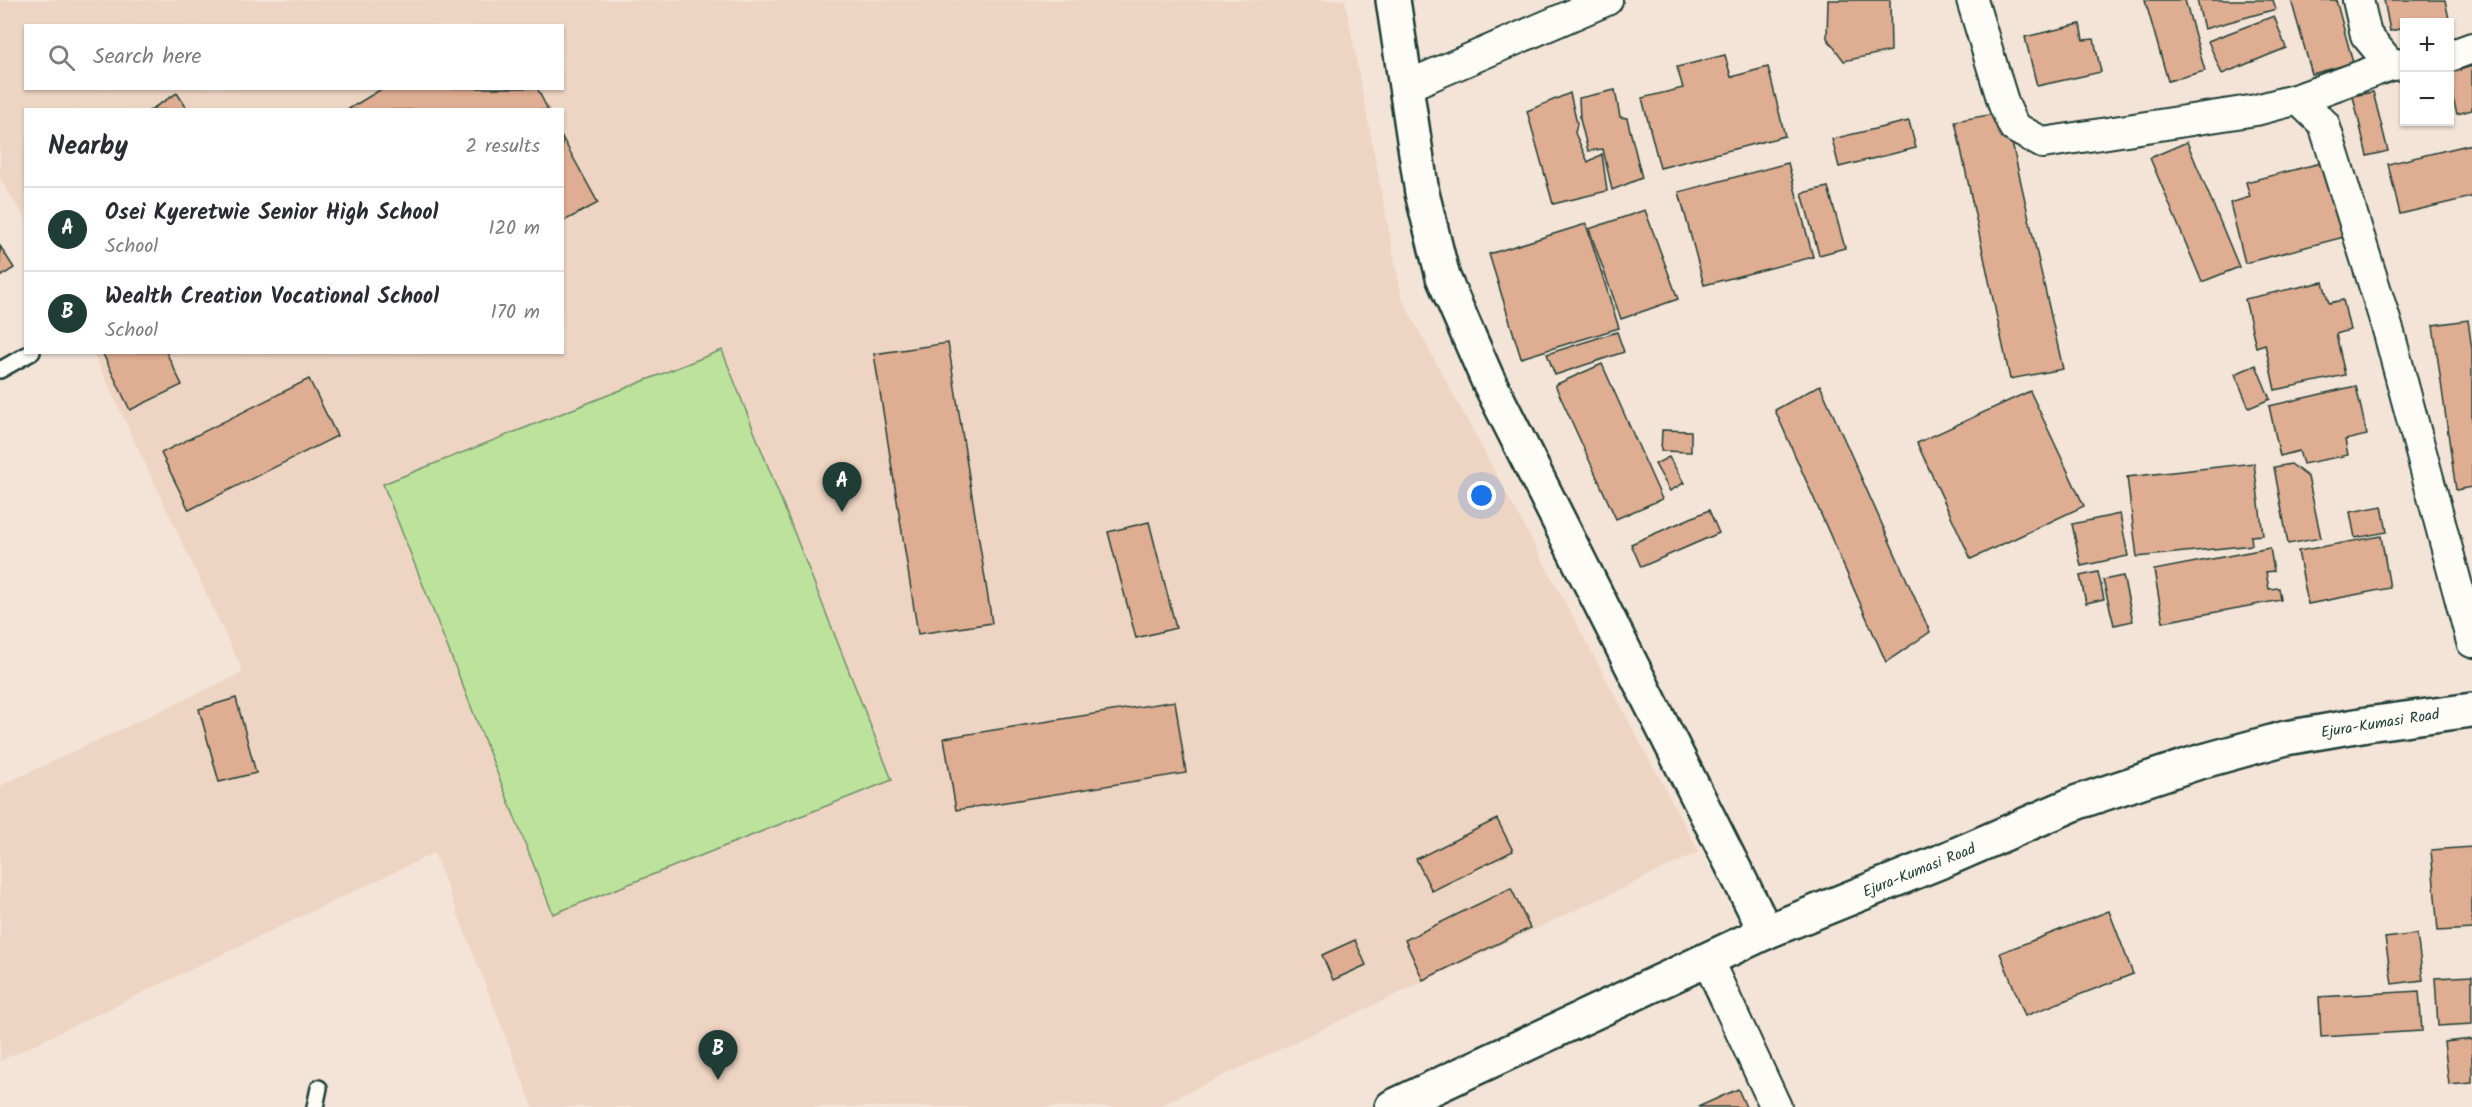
<!DOCTYPE html>
<meta charset="utf-8">
<style>
:root{--surface:#fff;--page:#f2f2f3;--text:#2b2b33;--muted:#7c7c81;--line:#e1e1e2;--accent:#1f3d34}
body{margin:0;font-family:Kalam,sans-serif;background:var(--page);color:var(--text)}
.controls{position:absolute;right:18px;top:18px;display:grid;overflow:hidden;border-radius:0px;box-shadow:0 2px 4px #0004}
.controls button{width:54px;height:54px;display:grid;place-items:center;padding:0;border:0;border-bottom:2px solid var(--line);background:var(--surface);color:var(--text);font:30px sans-serif}
.you{position:absolute;left:1482px;top:496px;width:21px;height:21px;margin:-15px;border:4px solid #fff;border-radius:50%;background:#1a73e8;box-shadow:0 0 0 9px #1a73e833}
.badge{display:grid;place-items:center;width:39px;height:39px;border-radius:50%;background:var(--accent);color:#fff;font-size:20px;font-weight:700}
.pin{position:absolute;translate:-50% -50px;filter:drop-shadow(0 2px 3px #0008)}
.pin::after{content:'';position:absolute;top:32px;width:21px;height:18px;background:inherit;clip-path:polygon(0 0,100% 0,50% 100%)}
.list{margin:0;padding:0;list-style:none}
h2{display:flex;justify-content:space-between;align-items:center;height:78px;margin:0;padding:0 24px;font-size:26px}
h2 small{font-size:20px;font-weight:400;color:var(--muted)}
.list li{display:grid;grid-template-columns:39px 1fr auto;gap:18px;align-items:center;box-sizing:border-box;height:84px;padding:0 24px;border-top:2px solid var(--line)}
.list b{display:block;font-size:22px;white-space:nowrap}
.list p{margin:0;font-size:20px;white-space:nowrap;color:var(--muted)}
.list em{font-size:20px;font-style:normal;color:var(--muted)}
.icon{flex:none;width:33px;height:33px;fill:none;stroke:currentColor;stroke-width:2;stroke-linecap:round;stroke-linejoin:round}
.map{position:relative;flex:none;width:2472px;height:1107px;overflow:hidden}
.search{position:absolute;background:var(--surface);box-shadow:0 2px 4px #0004;left:24px;top:24px;width:540px;height:66px;display:flex;align-items:center;gap:15px;box-sizing:border-box;padding:0 21px;border-radius:0px;color:var(--muted);font-size:22px}
.panel{position:absolute;background:var(--surface);box-shadow:0 2px 4px #0004;left:24px;top:108px;width:540px;height:246px;border-radius:0px}
.map>svg:first-child{display:block}
.built{fill:#eed4c3;fill-rule:evenodd}
.green{fill:#bde29c;stroke:#6e9068;stroke-width:1.5}
.building{fill:#dfad91;stroke:#1f3d34;stroke-width:1.5}
.lines{fill:none;stroke-linecap:round;stroke-linejoin:round}
.service-casing{stroke:#1f3d34;stroke-width:20}
.minor-casing{stroke:#1f3d34;stroke-width:34}
.tertiary-casing{stroke:#1f3d34;stroke-width:38}
.primary-casing{stroke:#1f3d34;stroke-width:38}
.service{stroke:#fdfcf7;stroke-width:15}
.minor{stroke:#fdfcf7;stroke-width:30}
.tertiary{stroke:#fdfcf7;stroke-width:33}
.primary{stroke:#fdfcf7;stroke-width:33}
.labels{text-anchor:middle;stroke-width:5;stroke-linejoin:round;paint-order:stroke}
.street-label{font-size:15px;fill:#1f3d34;stroke:#fdfcf7}
</style>
<div class="map">
<svg width="2472" height="1107" viewBox="0 0 2472 1107">
<rect width="100%" height="100%" fill="#f4e4d8"/>
<filter id="ink" filterUnits="userSpaceOnUse"><feTurbulence type="fractalNoise" baseFrequency=".0167" numOctaves="2"/><feDisplacementMap in="SourceGraphic" scale="12" xChannelSelector="R" yChannelSelector="G"/><feConvolveMatrix kernelMatrix="1 2 1 2 8 2 1 2 1" color-interpolation-filters="sRGB"/></filter>
<g filter="url(#ink)">
<!-- built -->
<path class="built" d="M0,0H1345L1402,299L1699,852L1157,1107H533L434,853L0,1061V786L243,672L93,353L562,352V110H26L25,218L0,179ZM26,26H562V88H26Z"/>
<!-- green -->
<polygon class="green" points="722,350 892,780 553,914 383,484"/>
<!-- building -->
<g class="building">
<polygon points="1828,0 1890,0 1891,51 1844,61 1827,38"/>
<polygon points="2145,0 2185,0 2205,71 2168,81"/>
<polygon points="2197,0 2273,0 2276,9 2204,29"/>
<polygon points="2291,0 2336,0 2353,63 2312,74"/>
<polygon points="2384,0 2445,0 2449,19 2431,22 2404,22 2404,28 2390,31"/>
<polygon points="2274,16 2286,48 2222,74 2208,41"/>
<polygon points="2080,24 2083,40 2094,39 2101,72 2037,86 2025,37"/>
<polygon points="1725,55 1731,77 1768,67 1785,136 1660,168 1642,98 1683,88 1677,67"/>
<polygon points="2472,66 2472,110 2457,114 2450,88 2450,73"/>
<polygon points="383,88 537,88 548,110 347,110"/>
<polygon points="1615,90 1620,117 1627,118 1642,178 1612,190 1603,149 1588,151 1580,119 1579,98"/>
<polygon points="2373,92 2388,151 2367,156 2353,96"/>
<polygon points="177,93 188,110 150,110"/>
<polygon points="1570,93 1577,124 1575,133 1588,162 1602,154 1607,191 1553,204 1527,111"/>
<polygon points="2005,112 2063,369 2010,379 1955,121"/>
<polygon points="1909,121 1916,148 1839,167 1832,139"/>
<polygon points="562,137 598,203 562,222"/>
<polygon points="2187,142 2239,267 2202,282 2150,158"/>
<polygon points="2472,144 2472,197 2400,214 2388,164"/>
<polygon points="2325,162 2344,237 2245,263 2230,203 2250,197 2246,182"/>
<polygon points="1788,163 1813,257 1704,285 1679,192"/>
<polygon points="1828,187 1845,248 1819,255 1802,193"/>
<polygon points="1645,210 1678,299 1621,319 1589,229"/>
<polygon points="1586,224 1619,328 1521,358 1489,254"/>
<polygon points="0,246 14,268 0,277"/>
<polygon points="2323,282 2329,303 2343,300 2350,330 2336,334 2345,375 2275,390 2265,344 2256,347 2245,299"/>
<polygon points="2468,320 2472,350 2472,487 2456,490 2433,325"/>
<polygon points="1617,332 1624,352 1555,375 1547,354"/>
<polygon points="948,343 992,623 918,634 874,354"/>
<polygon points="102,352 166,352 182,385 130,410"/>
<polygon points="1602,364 1662,499 1616,519 1555,385"/>
<polygon points="2256,365 2270,399 2249,408 2235,374"/>
<polygon points="309,379 337,436 189,510 161,453"/>
<polygon points="1820,385 1930,632 1886,662 1775,410"/>
<polygon points="2356,386 2367,435 2345,440 2348,455 2303,464 2299,451 2280,456 2269,406"/>
<polygon points="2030,391 2084,506 1971,559 1917,443"/>
<polygon points="1662,430 1691,431 1691,452 1661,451"/>
<polygon points="1669,457 1684,483 1670,491 1655,464"/>
<polygon points="2254,463 2263,535 2251,536 2252,545 2137,557 2127,477"/>
<polygon points="2291,464 2308,477 2321,538 2288,544 2274,467"/>
<polygon points="2382,506 2387,532 2355,538 2350,512"/>
<polygon points="1709,510 1719,533 1641,567 1631,544"/>
<polygon points="2120,514 2128,556 2081,566 2072,524"/>
<polygon points="1149,522 1176,628 1136,638 1108,532"/>
<polygon points="2381,536 2390,588 2308,604 2298,551"/>
<polygon points="2270,548 2274,571 2266,572 2269,589 2279,588 2281,600 2163,622 2154,570"/>
<polygon points="2098,572 2104,599 2086,603 2080,576"/>
<polygon points="2123,576 2133,621 2114,625 2103,580"/>
<polygon points="236,698 256,773 219,782 199,709"/>
<polygon points="1175,701 1186,773 956,810 944,738"/>
<polygon points="1497,819 1513,851 1432,891 1416,859"/>
<polygon points="2472,847 2472,929 2438,931 2431,850"/>
<polygon points="1511,888 1530,928 1423,980 1405,940"/>
<polygon points="2109,911 2133,974 2025,1016 2000,953"/>
<polygon points="2417,934 2423,980 2392,984 2385,938"/>
<polygon points="1355,940 1366,965 1333,980 1322,955"/>
<polygon points="2472,976 2472,1024 2438,1026 2435,978"/>
<polygon points="2419,991 2422,1031 2321,1037 2319,997"/>
<polygon points="2472,1039 2472,1083 2449,1085 2444,1042"/>
<polygon points="1738,1089 1746,1107 1698,1107"/>
</g>
<g class="lines">
<defs>
<g id="service">
<polyline points="0,370 32,352"/>
<polyline points="315,1107 319,1088"/>
</g>
<g id="minor">
<polyline points="1972,0 2004,105 2014,127 2043,143 2256,110 2298,99 2324,124 2389,333 2472,642"/>
<polyline points="2358,0 2366,35 2391,65 2404,64"/>
<polyline points="2450,56 2472,48"/>
<polyline points="1407,86 1607,0"/>
<polyline points="2298,99 2391,65"/>
<polyline points="1707,959 1776,1107"/>
</g>
<polyline id="tertiary" points="1393,0 1422,193 1443,277 1487,378 1766,932"/>
<polyline id="primary" points="1392,1107 1766,932 1942,861 2078,802 2196,763 2286,738 2367,724 2472,710"/>
</defs>
<!-- service casing -->
<use href="#service" class="service-casing"/>
<!-- minor casing -->
<use href="#minor" class="minor-casing"/>
<!-- tertiary casing -->
<use href="#tertiary" class="tertiary-casing"/>
<!-- primary casing -->
<use href="#primary" class="primary-casing"/>
<!-- service -->
<use href="#service" class="service"/>
<!-- minor -->
<use href="#minor" class="minor"/>
<!-- tertiary -->
<use href="#tertiary" class="tertiary"/>
<!-- primary -->
<use href="#primary" class="primary"/>
</g>
</g>
<g class="labels">
<!-- street labels -->
<g class="street-label">
<text transform="translate(2380 723) rotate(-9)" y="5">Ejura-Kumasi Road</text>
<text transform="translate(1919 870) rotate(-22)" y="5">Ejura-Kumasi Road</text>
</g>
</g>
</svg>
<div class="controls">
<button>+</button>
<button>−</button>
</div>
<div class="you"></div>
<div class="pin badge" style="left:842px;top:512px">A</div>
<div class="pin badge" style="left:718px;top:1080px">B</div>
<div class="search"><svg class="icon" aria-label="search" viewBox="0 0 24 24"><circle cx="10" cy="10" r="6"/><path d="M15 15l6 6"/></svg>Search here</div>
<section class="panel">
<h2>Nearby<small>2 results</small></h2>
<ul class="list">
<li><span class="badge">A</span><div><b>Osei Kyeretwie Senior High School</b><p>School</p></div><em>120 m</em></li>
<li><span class="badge">B</span><div><b>Wealth Creation Vocational School</b><p>School</p></div><em>170 m</em></li>
</ul>
</section>
</div>
